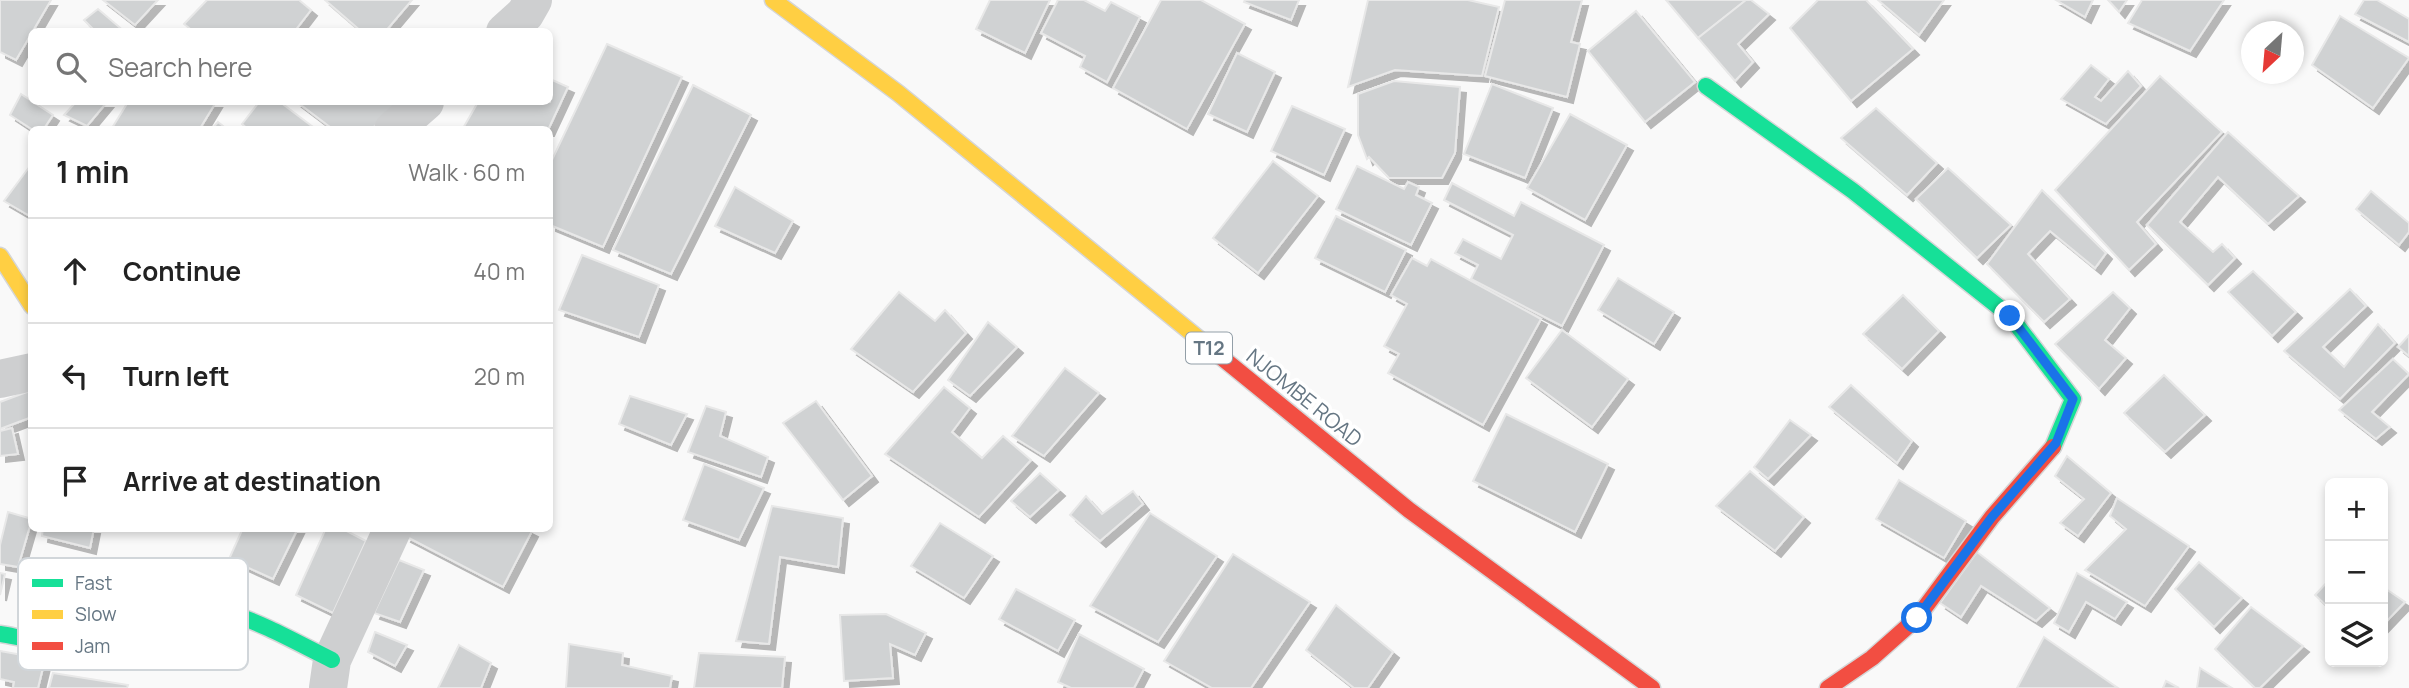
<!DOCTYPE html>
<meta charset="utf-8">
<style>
:root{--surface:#fff;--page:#f6f6f6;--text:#222;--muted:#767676;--line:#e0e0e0}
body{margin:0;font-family:Manrope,sans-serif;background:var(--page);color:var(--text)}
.controls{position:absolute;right:21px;bottom:21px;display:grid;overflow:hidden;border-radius:10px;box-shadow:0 4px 10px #0003}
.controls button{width:63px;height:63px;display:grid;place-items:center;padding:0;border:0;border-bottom:2px solid var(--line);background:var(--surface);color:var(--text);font:35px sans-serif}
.compass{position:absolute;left:2241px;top:21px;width:63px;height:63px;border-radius:50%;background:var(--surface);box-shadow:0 4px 10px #0003;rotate:206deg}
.stop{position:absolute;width:21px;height:21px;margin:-16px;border:5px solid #1a73e8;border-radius:50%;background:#fff}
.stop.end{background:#1a73e8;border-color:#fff;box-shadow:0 2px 7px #0008}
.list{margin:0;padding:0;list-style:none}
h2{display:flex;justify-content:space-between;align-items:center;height:91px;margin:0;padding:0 28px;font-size:30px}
h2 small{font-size:23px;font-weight:400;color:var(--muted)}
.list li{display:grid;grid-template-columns:46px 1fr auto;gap:21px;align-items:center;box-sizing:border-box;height:105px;padding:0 28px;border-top:2px solid var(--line)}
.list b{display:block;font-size:26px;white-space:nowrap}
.list em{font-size:23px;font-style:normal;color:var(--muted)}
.icon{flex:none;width:38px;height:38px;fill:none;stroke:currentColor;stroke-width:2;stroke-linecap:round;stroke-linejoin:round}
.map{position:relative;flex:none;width:2409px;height:688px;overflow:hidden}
.search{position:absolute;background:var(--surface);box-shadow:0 4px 10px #0003;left:28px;top:28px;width:525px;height:77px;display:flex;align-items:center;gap:18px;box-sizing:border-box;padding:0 24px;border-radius:10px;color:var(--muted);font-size:26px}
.panel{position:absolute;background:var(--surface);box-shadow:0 4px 10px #0003;left:28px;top:126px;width:525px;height:406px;border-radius:10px}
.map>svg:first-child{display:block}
.building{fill:#d0d2d3;stroke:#e8e8e8;stroke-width:2;filter:url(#shadow)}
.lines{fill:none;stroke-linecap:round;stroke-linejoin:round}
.fast-casing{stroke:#d5d6d7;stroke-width:19}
.slow-casing{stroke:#d5d6d7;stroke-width:19}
.jam-casing{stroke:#d5d6d7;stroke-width:19}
.street{stroke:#cecfd0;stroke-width:38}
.fast{stroke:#16e098;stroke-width:16}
.slow{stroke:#ffcf43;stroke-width:16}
.jam{stroke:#f24e42;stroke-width:16}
.route{stroke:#1a73e8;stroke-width:9}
.labels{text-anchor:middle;stroke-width:7;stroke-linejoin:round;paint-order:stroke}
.shield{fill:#fff;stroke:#939fa8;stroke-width:2}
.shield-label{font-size:19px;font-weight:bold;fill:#657683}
.street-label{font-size:21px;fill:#657683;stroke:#fff}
.key{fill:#fff;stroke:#d1d6da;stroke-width:2}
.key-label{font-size:19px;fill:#657683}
</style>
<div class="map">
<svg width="2409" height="688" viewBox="0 0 2409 688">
<defs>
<filter id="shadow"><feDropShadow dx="6" dy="6" stdDeviation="0" flood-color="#0004"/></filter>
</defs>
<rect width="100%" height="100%" fill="#f9f9f9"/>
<!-- building -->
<g class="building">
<polygon points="0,0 51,0 16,60 0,52"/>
<polygon points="103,0 158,0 135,25"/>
<polygon points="207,0 299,0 311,10 294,32 194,32 184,24"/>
<polygon points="325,0 412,0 385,32 362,32"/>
<polygon points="990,0 1050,0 1025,53 976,29"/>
<polygon points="1058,0 1084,0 1105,11 1111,2 1140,17 1107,82 1080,67 1085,56 1041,33"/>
<polygon points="1161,0 1201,0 1245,24 1187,129 1113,88"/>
<polygon points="1245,0 1299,0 1291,20 1244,2"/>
<polygon points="1368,0 1468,0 1499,7 1482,76 1395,70 1348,87"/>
<polygon points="1505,0 1582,0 1571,42 1580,44 1567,97 1485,76"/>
<polygon points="1666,0 1746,0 1698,38"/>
<polygon points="1746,0 1751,0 1769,14 1738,44 1753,62 1735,81 1698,38"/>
<polygon points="1818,0 1866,0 1913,49 1851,101 1790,28"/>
<polygon points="1878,0 1944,0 1919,35"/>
<polygon points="2056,0 2093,0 2085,17"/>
<polygon points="2108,0 2127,0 2119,12"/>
<polygon points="2142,0 2224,0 2190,51 2128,23"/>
<polygon points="2364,0 2377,0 2409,19 2409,42 2355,14"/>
<polygon points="98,9 125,32 96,32 84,20"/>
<polygon points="1636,11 1695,82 1645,122 1588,51"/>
<polygon points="2340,16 2409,58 2373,108 2312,65"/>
<polygon points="607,44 682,77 603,247 550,225 550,164"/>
<polygon points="1237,53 1275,72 1247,132 1208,114"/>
<polygon points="2091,65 2109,79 2095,97 2101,101 2128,71 2141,86 2106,124 2061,99"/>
<polygon points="2160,76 2222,132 2137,222 2156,244 2129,270 2055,190"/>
<polygon points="550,79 568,87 548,130 462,130 478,102 550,102"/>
<polygon points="1394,81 1460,87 1455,153 1442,178 1389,178 1369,157 1367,159 1358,135 1358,94"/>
<polygon points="1492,84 1553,108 1525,178 1464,154"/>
<polygon points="693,85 751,115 671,274 613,250"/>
<polygon points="21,94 53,115 43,130 33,130 10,115"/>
<polygon points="76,102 107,102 87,126 64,115"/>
<polygon points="128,102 216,102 199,130 115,130 112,128"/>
<polygon points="259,102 280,102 317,130 249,130 242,124"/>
<polygon points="297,102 398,102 371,130 334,130"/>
<polygon points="1292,106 1345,129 1324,175 1271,151"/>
<polygon points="1876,108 1937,163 1907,195 1841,138"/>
<polygon points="1570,114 1627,145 1585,220 1527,188"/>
<polygon points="218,122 228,130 211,130"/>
<polygon points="2228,132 2299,196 2268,224 2218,177 2180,222 2213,252 2222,244 2235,258 2208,285 2147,225"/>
<polygon points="1273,161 1318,196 1258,273 1213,238"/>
<polygon points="30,166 32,209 28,215 4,201"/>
<polygon points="1357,166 1404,189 1408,182 1419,187 1416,195 1432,203 1411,245 1336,209"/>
<polygon points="1948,168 2011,225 1977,258 1916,199"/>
<polygon points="1452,183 1514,216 1521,202 1604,245 1562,326 1471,279 1478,265 1455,253 1463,239 1501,259 1513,235 1444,200"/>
<polygon points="735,187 793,221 775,253 715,226"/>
<polygon points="2042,190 2106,253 2095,268 2050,231 2028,254 2070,299 2044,322 1987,264"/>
<polygon points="2371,191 2409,223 2409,232 2399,245 2356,209"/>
<polygon points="1336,216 1406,250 1385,292 1315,258"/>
<polygon points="582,255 659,285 639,337 559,310"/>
<polygon points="1412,258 1427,266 1431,259 1541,319 1483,425 1388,373 1399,354 1384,346 1407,304 1391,295"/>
<polygon points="2253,271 2296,312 2272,336 2228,292"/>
<polygon points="1618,278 1674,312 1654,344 1598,310"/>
<polygon points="2350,289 2366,306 2323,347 2344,367 2378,324 2395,343 2340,399 2284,351"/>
<polygon points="899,292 935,321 945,310 966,333 913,392 851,349"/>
<polygon points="2113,292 2130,308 2105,340 2126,358 2099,389 2055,344"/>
<polygon points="1903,295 1939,331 1902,369 1863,334"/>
<polygon points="988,322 1017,347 970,396 948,380"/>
<polygon points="1562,330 1628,379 1592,427 1526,378"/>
<polygon points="2409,335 2409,356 2398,347"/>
<polygon points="2393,359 2409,374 2372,412 2390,427 2376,439 2339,410"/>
<polygon points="1065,368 1099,393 1044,456 1012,436"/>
<polygon points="2164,375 2205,415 2165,452 2124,413"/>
<polygon points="1851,385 1912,441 1897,463 1829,407"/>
<polygon points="944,387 970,408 952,432 982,458 1003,436 1031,460 979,517 885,454"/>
<polygon points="32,390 32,417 0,429 0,402"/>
<polygon points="630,396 687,414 671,445 619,424"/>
<polygon points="816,401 872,476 843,500 783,423"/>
<polygon points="706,406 726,412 720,436 768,457 761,477 688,452"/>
<polygon points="1506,414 1608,464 1575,532 1473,481"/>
<polygon points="1790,420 1811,435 1768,479 1754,467"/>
<polygon points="12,428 18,454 0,456 0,431"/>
<polygon points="2067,456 2111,493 2078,536 2060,523 2084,499 2055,476"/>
<polygon points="704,464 764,488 739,540 683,520"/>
<polygon points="1750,471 1804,517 1775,551 1716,506"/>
<polygon points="1040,473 1059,490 1030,517 1011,501"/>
<polygon points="1899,480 1966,521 1944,558 1876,519"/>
<polygon points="1133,491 1143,504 1100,541 1070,515 1086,496 1102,514"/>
<polygon points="2117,498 2189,546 2145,606 2085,570 2126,529 2110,516"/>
<polygon points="772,506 843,518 838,567 780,557 769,644 736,641"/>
<polygon points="8,512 32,519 18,567 0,564 0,545"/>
<polygon points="1150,513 1217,556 1158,642 1090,606"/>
<polygon points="940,523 993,556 964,598 911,566"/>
<polygon points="43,528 94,528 90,548 42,536"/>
<polygon points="243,528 298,528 273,579 229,559"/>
<polygon points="326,528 341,528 366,541 333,613 296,595"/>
<polygon points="409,528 526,528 532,531 503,587 405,536"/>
<polygon points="1977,552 2050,608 2036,621 1981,586 1961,617 1940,603"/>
<polygon points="1233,554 1310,602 1251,688 1212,688 1164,661"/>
<polygon points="399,560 424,570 400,622 374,613"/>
<polygon points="2199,562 2242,598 2214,627 2175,589"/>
<polygon points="0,573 5,574 0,595"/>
<polygon points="2077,573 2127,602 2115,619 2086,602 2069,632 2054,623"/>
<polygon points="2330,579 2330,609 2315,595"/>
<polygon points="2383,587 2405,602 2383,625"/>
<polygon points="1016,589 1075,620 1058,651 999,619"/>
<polygon points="1336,605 1393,652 1368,688 1354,688 1306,650"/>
<polygon points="2251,607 2303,646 2260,688 2255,688 2215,649"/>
<polygon points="886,614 926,633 915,655 890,644 893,678 844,681 840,615"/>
<polygon points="375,632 407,645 395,666 368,652"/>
<polygon points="1079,634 1144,669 1134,688 1071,688 1058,682"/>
<polygon points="2044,637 2118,688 2017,688"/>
<polygon points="569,644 623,653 622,665 672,676 670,688 566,688"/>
<polygon points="459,645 491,663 481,688 438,688"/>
<polygon points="0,651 45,659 38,688 13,688 14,682 0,679"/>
<polygon points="699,653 785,657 782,688 694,688"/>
<polygon points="2200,668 2232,688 2197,688"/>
<polygon points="53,673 128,685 127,688 49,688"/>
<polygon points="2166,681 2179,688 2163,688"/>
</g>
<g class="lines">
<defs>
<g id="fast">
<polyline points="1706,86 1853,191 2010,316 2073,399 2053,447"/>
<path d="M0,634C20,637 43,644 63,640C92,634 113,612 141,606C210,591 273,631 332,660"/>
</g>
<g id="slow">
<polyline points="773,0 898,93 1215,352"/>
<polyline points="0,256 32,306"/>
</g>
<g id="jam">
<polyline points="1215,352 1409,510 1652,688"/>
<polyline points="1828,688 1872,658 1917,618 1992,517 2053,447"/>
</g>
</defs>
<!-- fast casing -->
<use href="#fast" class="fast-casing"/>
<!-- slow casing -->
<use href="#slow" class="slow-casing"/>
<!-- jam casing -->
<use href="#jam" class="jam-casing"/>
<!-- street -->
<g class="street">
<polyline points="505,32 525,14 533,0"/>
<polyline points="393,130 425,102"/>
<polyline points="0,379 32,372"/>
<polyline points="328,688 332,660 393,528"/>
</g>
<!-- fast -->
<use href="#fast" class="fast"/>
<!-- slow -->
<use href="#slow" class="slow"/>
<!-- jam -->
<use href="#jam" class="jam"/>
</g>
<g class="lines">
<!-- route -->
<polyline class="route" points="1917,618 1992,517 2056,443 2073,399 2010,316"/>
</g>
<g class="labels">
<!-- shield labels -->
<rect class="shield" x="1186" y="332.5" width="46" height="31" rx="5"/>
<g class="shield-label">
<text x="1209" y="355">T12</text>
</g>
<!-- street labels -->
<g class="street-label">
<text transform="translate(1304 398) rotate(39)" y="7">NJOMBE ROAD</text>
</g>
</g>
<!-- legend -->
<rect x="18" y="558" width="230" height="112" rx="10" class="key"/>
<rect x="32" y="579" width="31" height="8" fill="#16e098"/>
<rect x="32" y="610" width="31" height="9" fill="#ffcf43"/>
<rect x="32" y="642" width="31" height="8" fill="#f24e42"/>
<g class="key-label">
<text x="75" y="590">Fast</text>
<text x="75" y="621">Slow</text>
<text x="75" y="653">Jam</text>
</g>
</svg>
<div class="controls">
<button>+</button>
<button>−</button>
<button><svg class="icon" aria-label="layers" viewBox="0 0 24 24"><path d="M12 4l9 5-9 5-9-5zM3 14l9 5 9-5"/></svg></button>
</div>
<svg class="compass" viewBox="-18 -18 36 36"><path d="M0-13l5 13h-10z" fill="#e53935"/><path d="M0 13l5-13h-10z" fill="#767676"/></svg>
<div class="stop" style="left:1917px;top:618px"></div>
<div class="stop end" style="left:2010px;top:316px"></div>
<div class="search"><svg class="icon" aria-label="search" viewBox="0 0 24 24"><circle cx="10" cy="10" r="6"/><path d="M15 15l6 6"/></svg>Search here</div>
<section class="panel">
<h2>1 min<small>Walk · 60 m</small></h2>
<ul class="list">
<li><svg class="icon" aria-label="ahead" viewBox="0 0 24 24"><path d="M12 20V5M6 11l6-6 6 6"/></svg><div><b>Continue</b></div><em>40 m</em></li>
<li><svg class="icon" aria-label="left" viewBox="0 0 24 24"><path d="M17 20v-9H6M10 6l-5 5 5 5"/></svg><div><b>Turn left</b></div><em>20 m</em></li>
<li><svg class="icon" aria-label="arrive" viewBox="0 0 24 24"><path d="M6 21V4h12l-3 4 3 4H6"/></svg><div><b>Arrive at destination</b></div></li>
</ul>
</section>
</div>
